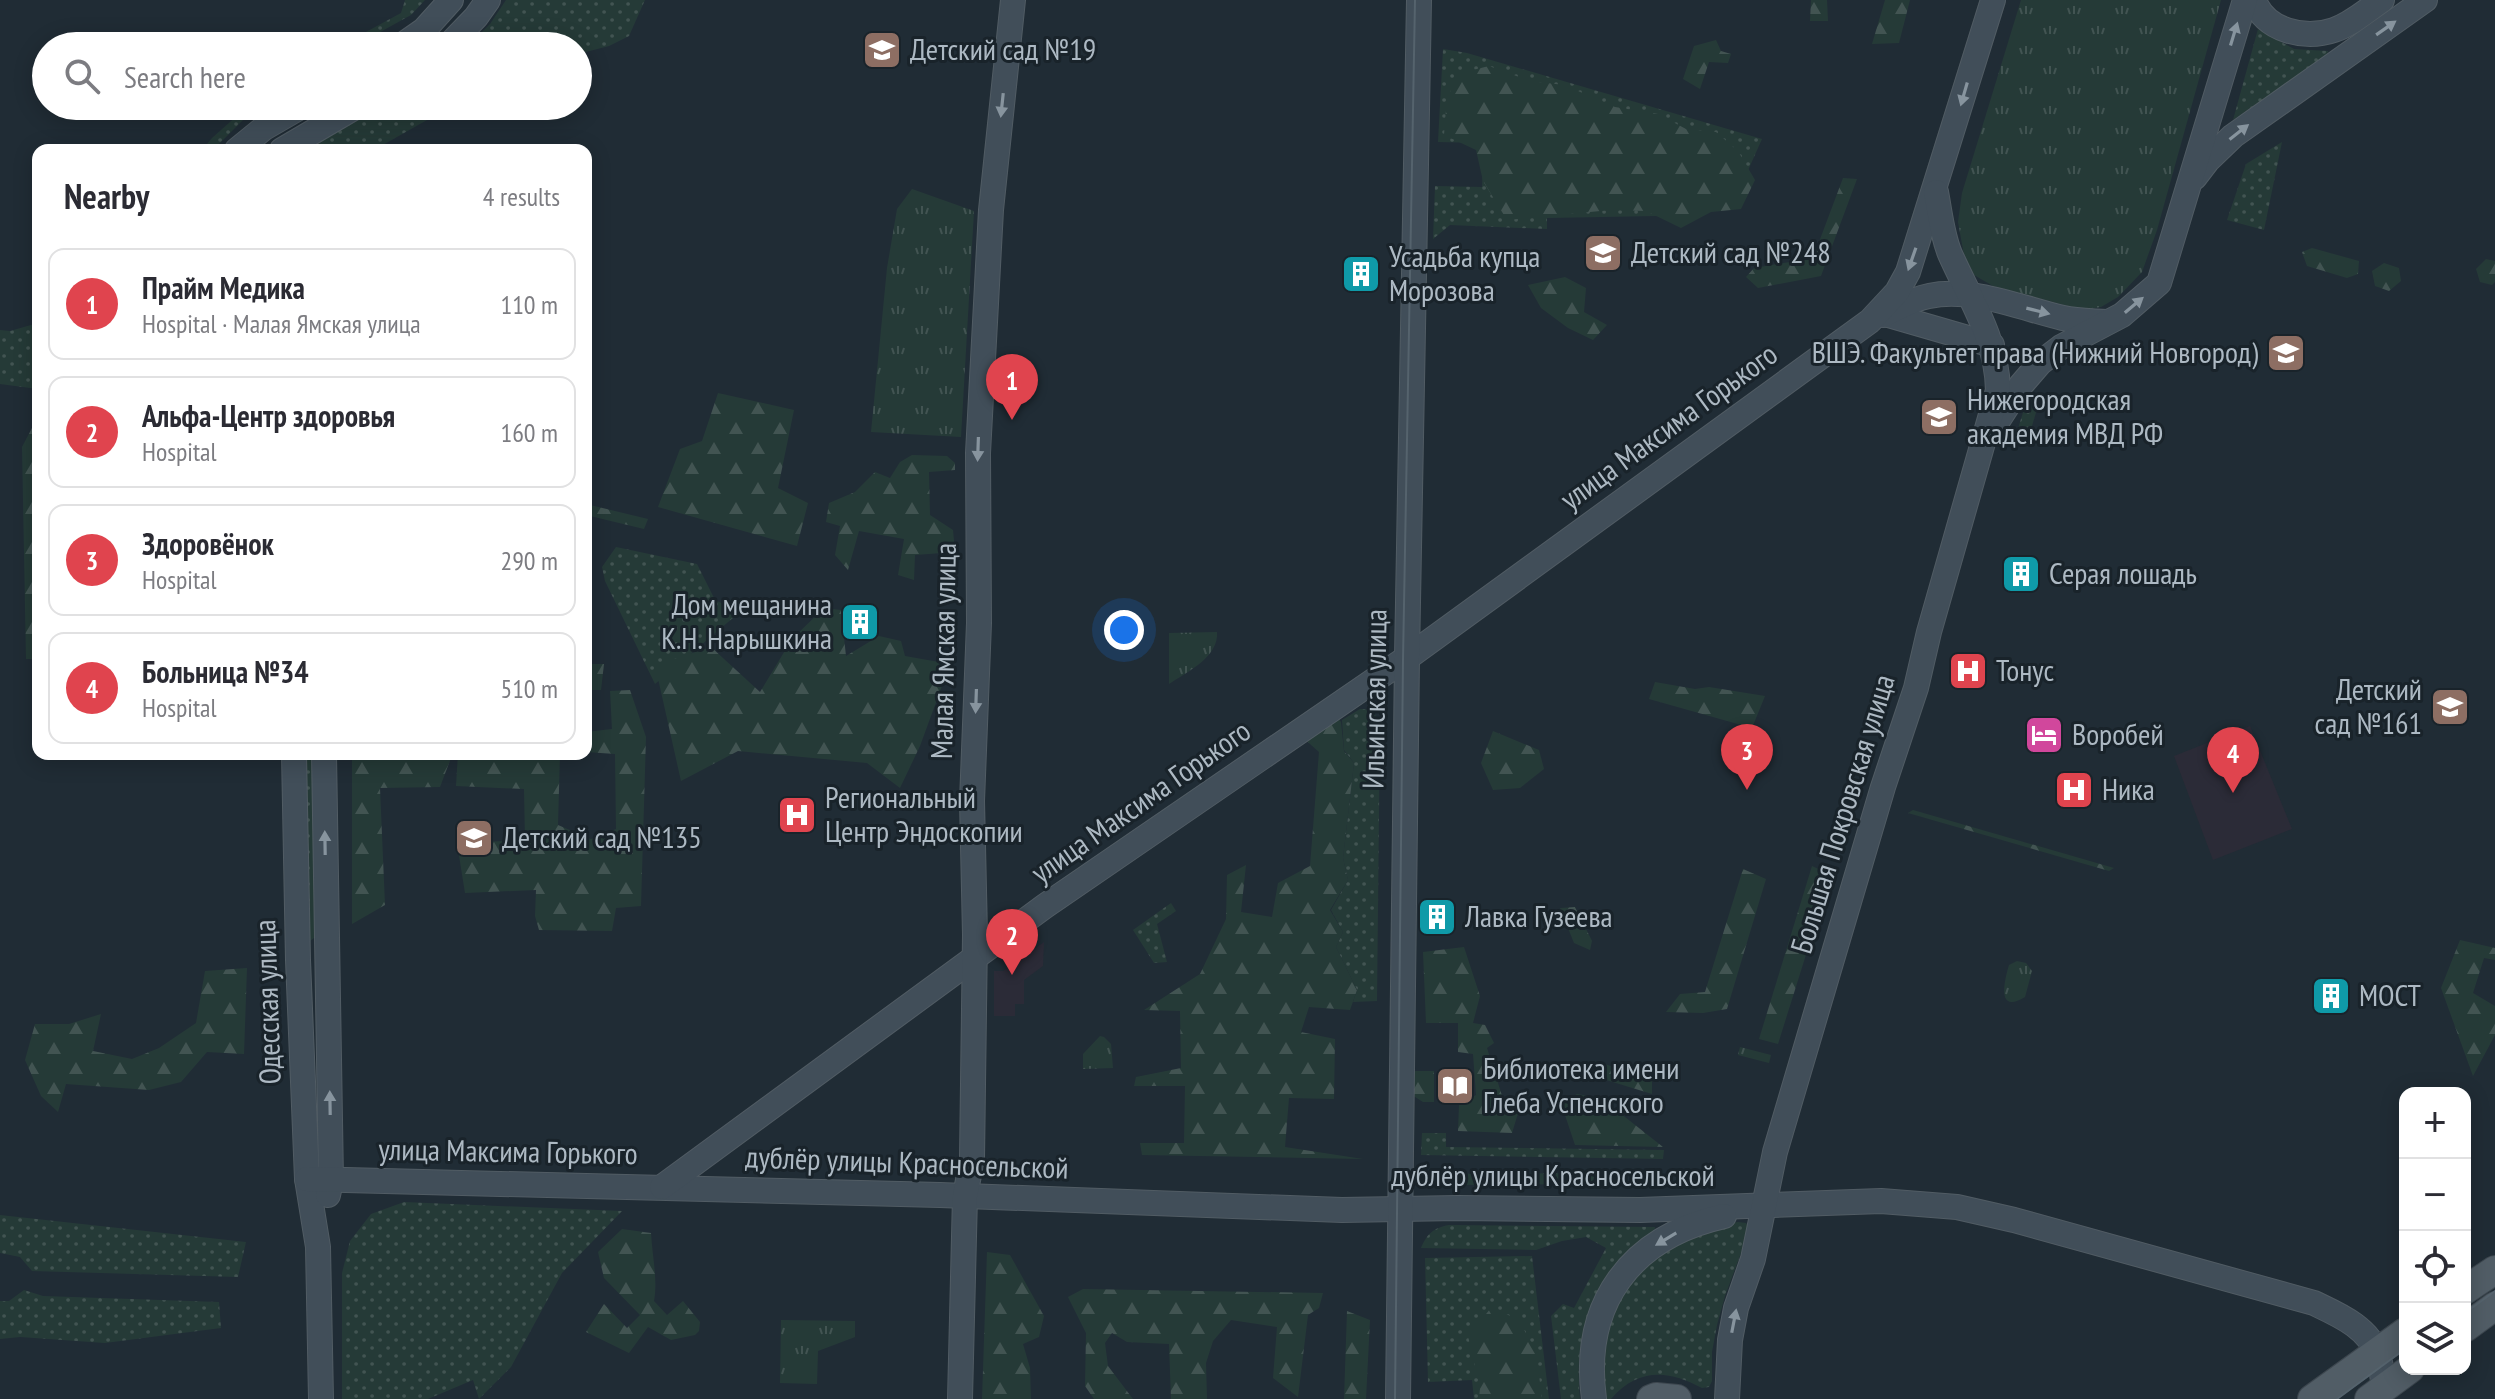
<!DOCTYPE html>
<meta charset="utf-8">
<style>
:root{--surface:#fff;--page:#f2f2f3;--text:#2b2b33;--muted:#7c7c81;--line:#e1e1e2;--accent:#0f766e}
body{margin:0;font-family:"PT Sans Narrow",sans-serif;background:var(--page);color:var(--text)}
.controls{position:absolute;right:24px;bottom:24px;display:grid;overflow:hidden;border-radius:16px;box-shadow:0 4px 20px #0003}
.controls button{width:72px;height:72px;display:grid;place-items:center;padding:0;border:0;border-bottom:2px solid var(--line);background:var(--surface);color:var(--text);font:40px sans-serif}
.you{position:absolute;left:1124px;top:630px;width:28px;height:28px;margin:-20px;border:6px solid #fff;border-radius:50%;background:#1a73e8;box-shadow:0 0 0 12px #1a73e833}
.badge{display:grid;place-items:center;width:52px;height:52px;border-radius:50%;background:var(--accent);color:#fff;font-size:26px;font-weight:700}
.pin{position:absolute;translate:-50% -66px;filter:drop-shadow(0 2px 4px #0008)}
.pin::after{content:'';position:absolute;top:42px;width:28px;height:24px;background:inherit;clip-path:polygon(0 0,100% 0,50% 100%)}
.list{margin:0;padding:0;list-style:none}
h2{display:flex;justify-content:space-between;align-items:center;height:104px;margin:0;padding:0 32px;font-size:34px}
h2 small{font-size:26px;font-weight:400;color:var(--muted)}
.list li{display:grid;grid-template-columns:52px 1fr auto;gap:24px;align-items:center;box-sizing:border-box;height:112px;margin:0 16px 16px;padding:0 16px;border:2px solid var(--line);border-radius:16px}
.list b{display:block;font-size:30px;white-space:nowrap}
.list p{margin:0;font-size:26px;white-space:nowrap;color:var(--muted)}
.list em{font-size:26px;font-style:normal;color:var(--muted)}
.icon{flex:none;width:44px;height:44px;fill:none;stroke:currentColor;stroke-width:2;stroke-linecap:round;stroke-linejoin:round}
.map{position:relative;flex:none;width:2495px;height:1399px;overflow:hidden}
.search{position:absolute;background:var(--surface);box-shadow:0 4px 20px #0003;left:32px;top:32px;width:560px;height:88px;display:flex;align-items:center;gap:20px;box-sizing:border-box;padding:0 28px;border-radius:44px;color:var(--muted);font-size:30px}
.panel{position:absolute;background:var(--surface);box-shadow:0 4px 20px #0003;left:32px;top:144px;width:560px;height:616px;border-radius:16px}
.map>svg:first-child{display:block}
.medical{fill:#2b2b37}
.grass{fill:url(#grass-dots)}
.forest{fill:url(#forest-firs)}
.park{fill:url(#park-tufts)}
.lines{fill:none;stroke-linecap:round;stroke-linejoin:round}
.secondary-casing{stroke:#515c64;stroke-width:26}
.primary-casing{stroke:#3d474f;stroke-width:30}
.secondary{stroke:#414e59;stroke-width:24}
.primary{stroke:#515d66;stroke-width:28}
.tram{stroke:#55636d;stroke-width:2}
.oneway{fill:#87949e}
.labels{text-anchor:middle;stroke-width:6;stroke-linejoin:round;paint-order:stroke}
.poi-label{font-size:30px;fill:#adb9c3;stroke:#19232a;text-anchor:start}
.street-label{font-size:30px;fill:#adb9c3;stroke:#19232a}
</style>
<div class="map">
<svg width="2495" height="1399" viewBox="0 0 2495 1399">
<defs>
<pattern id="grass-dots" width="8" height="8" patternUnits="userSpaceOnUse" patternTransform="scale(2)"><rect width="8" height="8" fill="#253a37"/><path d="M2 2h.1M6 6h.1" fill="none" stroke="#425452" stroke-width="1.8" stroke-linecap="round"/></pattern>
<pattern id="forest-firs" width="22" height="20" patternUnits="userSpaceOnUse" patternTransform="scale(2)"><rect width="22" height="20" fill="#253a37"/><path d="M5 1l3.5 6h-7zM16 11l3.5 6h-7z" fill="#425452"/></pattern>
<pattern id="park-tufts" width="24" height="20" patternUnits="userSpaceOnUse" patternTransform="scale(2)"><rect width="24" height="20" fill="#253a37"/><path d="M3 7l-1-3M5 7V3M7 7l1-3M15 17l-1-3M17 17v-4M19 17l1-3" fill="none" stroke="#425452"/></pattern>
</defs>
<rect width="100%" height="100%" fill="#202c35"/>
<!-- medical -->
<g class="medical">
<polygon points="2250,726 2292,829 2213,860 2174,756"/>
<polygon points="1044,942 1043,966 1024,980 1024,1004 1015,1004 1015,1016 994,1016 994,971 1003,971"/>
</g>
<!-- grass -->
<g class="grass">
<polygon points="405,0 425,0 411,15 355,46 340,46 401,13"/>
<polygon points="506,0 645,0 629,36 609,46 578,54 578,46 468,46 490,24"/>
<polygon points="2258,29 2294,49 2328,51 2327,56 2233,120"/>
<polygon points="1443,49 1467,53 1762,139 1741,186 1656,216 1547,218 1547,229 1450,225 1433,239 1435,186 1482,187 1484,143 1438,142"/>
<polygon points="248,106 257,106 213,150 202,150 212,138"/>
<polygon points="378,106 445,106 427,120 374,150 305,150"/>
<polygon points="2282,142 2264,230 2227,220 2246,164"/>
<polygon points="38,323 38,389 0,384 0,330 10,331"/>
<polygon points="2029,393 2041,396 2028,439 2016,435"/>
<polygon points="616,547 697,564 715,600 740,612 655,684 605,581 602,567"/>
<path d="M1360,709C1370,708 1375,714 1380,721L1377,1001L1353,1002L1357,990L1336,947L1343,932L1331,910L1348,880L1343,858L1354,763L1344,750L1342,720Z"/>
<polygon points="306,754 314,754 314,938 310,941 307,938"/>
<polygon points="1171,903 1176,911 1157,924 1167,962 1154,963 1133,930"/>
<polygon points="1422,1133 1446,1133 1446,1147 1664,1150 1663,1159 1421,1155"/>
<polygon points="404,1202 622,1211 562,1273 511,1367 479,1399 473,1380 428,1399 342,1399 342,1273 350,1241 371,1214"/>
<polygon points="0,1215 246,1242 238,1277 32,1271 20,1257 0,1253"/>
<path d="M1738,1222L1746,1223L1749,1227L1748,1234L1725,1296L1717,1325L1712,1352V1381L1709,1387L1702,1388C1669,1370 1638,1367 1611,1399H1602L1601,1348L1620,1293L1659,1250L1715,1226Z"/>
<path d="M1449,1225L1655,1227L1654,1232C1595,1271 1573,1330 1580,1399H1561L1551,1316L1563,1304L1574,1308L1606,1248L1586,1237L1562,1241L1536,1250L1421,1248C1427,1234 1433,1228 1449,1225Z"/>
<polygon points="1532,1256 1549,1399 1474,1399 1472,1380 1428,1382 1425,1258"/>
<polygon points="24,1290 43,1296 219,1302 221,1328 105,1343 20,1337 0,1339 0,1301 9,1301"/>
</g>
<!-- forest -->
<g class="forest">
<polygon points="1811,0 1827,0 1828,21 1810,21"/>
<polygon points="1885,0 1910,0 1899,43 1872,44"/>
<polygon points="1716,40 1721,51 1731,54 1728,63 1709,62 1700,89 1683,79 1694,46"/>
<polygon points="1489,66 1530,81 1564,85 1615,107 1658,114 1686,129 1716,132 1738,151 1755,180 1741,209 1711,212 1681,228 1646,211 1611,210 1507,220 1483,181 1476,150 1444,135 1447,97 1461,73"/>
<polygon points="1843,178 1857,179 1821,276 1758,288 1746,277 1754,268 1813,258"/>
<polygon points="2312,248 2359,261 2358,274 2347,278 2307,266 2302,252"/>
<polygon points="2486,259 2495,261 2495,282 2492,285 2480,282 2476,269"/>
<polygon points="2384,263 2399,268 2401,281 2389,291 2375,286 2372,271"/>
<polygon points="1565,277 1586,288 1584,312 1607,325 1593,340 1568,328 1541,308 1528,285"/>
<polygon points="718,393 794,410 778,488 808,503 797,546 658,507 680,449 702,441"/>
<polygon points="33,426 38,426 38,659 26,659 22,447"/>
<polygon points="912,455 947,456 955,463 955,470 929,472 930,515 953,530 955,552 915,555 914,580 898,575 904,539 859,531 848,570 835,555 840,526 826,522 829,503 855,492 875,472 890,478 900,462"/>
<polygon points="586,504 648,519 644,529 586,515"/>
<polygon points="824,608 841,610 846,656 879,636 901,641 905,656 950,664 920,746 900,788 867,763 738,751 681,781 655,665 711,647 760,692 792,639"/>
<polygon points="586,664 604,664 601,690 586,690"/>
<polygon points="1655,682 1695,689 1709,687 1765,696 1752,728 1649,699"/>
<polygon points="630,690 646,737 641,906 616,908 612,931 539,930 535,916 536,890 465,893 457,843 525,840 524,789 456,786 458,754 560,754 558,825 591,839 616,829 615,754 586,752 586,732 612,729 610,691"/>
<polygon points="1334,713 1341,722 1344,751 1354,763 1343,858 1348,880 1330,910 1343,932 1336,947 1357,990 1350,1010 1309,1007 1301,1032 1335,1039 1334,1099 1289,1098 1285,1147 1363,1159 1142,1155 1140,1143 1184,1143 1185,1086 1134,1086 1136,1077 1181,1068 1180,1011 1144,1010 1200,974 1226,919 1227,875 1246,865 1241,912 1272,917 1278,883 1310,866 1319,752 1301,736"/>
<polygon points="1493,731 1539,750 1544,769 1520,788 1493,790 1481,763"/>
<polygon points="350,754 450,754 451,758 440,787 380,788 385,905 352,924 352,758"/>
<polygon points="1913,810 2114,868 2109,871 1908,813"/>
<polygon points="1812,866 1831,875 1778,1044 1759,1039"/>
<polygon points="1743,869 1766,879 1727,1009 1703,1013 1666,1012 1680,994 1705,992"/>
<polygon points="1575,907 1592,941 1590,950 1574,943 1560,908"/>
<polygon points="2460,940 2495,948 2495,960 2484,958 2473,993 2495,1006 2495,1035 2473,1076 2441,988"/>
<polygon points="1464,947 1480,996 1473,1023 1485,1025 1494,1043 1487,1048 1504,1102 1523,1097 1512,1133 1458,1131 1459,1105 1476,1095 1473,1054 1458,1052 1458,1023 1426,1023 1423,952"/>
<polygon points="247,968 244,1054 207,1052 181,1082 149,1090 66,1084 58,1112 41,1096 25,1060 35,1024 69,1024 101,1014 93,1051 132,1059 159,1048 196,1023 205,971"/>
<polygon points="1595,1061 1652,1079 1652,1094 1603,1079"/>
<polygon points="1411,1071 1434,1071 1434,1102 1423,1102 1412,1095"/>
<polygon points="1577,1094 1601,1098 1663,1147 1575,1145 1561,1103"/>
<polygon points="1596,1173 1591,1184 1448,1185 1448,1174"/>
<path d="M622,1229L651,1233C652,1255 658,1279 654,1301L667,1315L683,1301L700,1322L699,1331L695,1335L671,1340L648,1327L629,1353L586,1332L604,1304L627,1328L640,1315L604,1278L598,1252Z"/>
<polygon points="987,1252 1010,1255 1044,1316 1039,1337 1023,1344 1030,1368 1031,1399 982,1399"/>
<polygon points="1083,1289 1323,1293 1319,1308 1308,1315 1298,1397 1273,1378 1277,1327 1231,1320 1213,1341 1206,1363 1207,1399 1171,1399 1169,1344 1127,1342 1112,1333 1105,1343 1108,1366 1133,1399 1094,1399 1085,1386 1086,1333 1068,1297"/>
<polygon points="1491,1308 1518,1319 1536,1351 1542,1399 1479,1399 1480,1388 1468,1336"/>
<polygon points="1347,1311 1370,1320 1366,1399 1344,1399"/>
</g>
<!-- park -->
<g class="park">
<polygon points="2021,0 2221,0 2157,230 2142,272 2118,297 2101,307 2083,310 1993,286 1974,275 1964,255 1958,222 1962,193"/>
<polygon points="912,189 974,211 961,437 871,432 887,268 897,209"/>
<path d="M1217,632C1219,657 1187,672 1169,684V633Z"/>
<path d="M2017,961L2026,963L2032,971L2025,997C1995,1015 2005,979 2009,965Z"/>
<polygon points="1100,1036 1104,1037 1111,1044 1113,1068 1083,1069 1083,1054"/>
<polygon points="1740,1047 1771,1055 1769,1063 1738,1055"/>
<polygon points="781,1320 855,1321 855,1337 818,1351 817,1384 780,1383"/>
</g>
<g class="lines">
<defs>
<g id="secondary">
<path d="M2254,0C2265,31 2305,40 2334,30C2352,24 2367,10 2382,0"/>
<polyline points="401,46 424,30 451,0"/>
<polyline points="448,46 476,17 488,0"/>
<polyline points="237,150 264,128 302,106"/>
<polyline points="282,150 357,106"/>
<polyline points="2195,177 2208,160 2233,136 2425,0"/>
<polyline points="1885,314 1992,345"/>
<path d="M1883,315C1898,308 1912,299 1929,296C1972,287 2021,308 2063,318C2076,321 2091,321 2106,322"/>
<polyline points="1997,422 2021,385 2040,363 2061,347 2122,315 2159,283 2245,0"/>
<polyline points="294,754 298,960 307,1179 318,1247 321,1399"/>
<polyline points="324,754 331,1181 328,1195"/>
<path d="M307,1179L940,1195L1342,1210L1458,1208L1640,1210L1881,1201L1957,1207L2014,1220L2314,1303C2339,1315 2368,1327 2378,1355C2382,1366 2382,1377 2384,1388"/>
<polyline points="662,1187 1045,906 1411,655 1870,321 1897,292 1908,272 1993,0"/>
<polyline points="960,1399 965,1196 972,1159 975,935 972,801 979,623 978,453 991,210 1013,0"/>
<polyline points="1398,1399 1407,657 1419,0"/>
<path d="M1594,1399C1581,1303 1631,1237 1724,1216"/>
<path d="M1727,1399L1730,1340L1736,1308L1753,1259L1775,1152L1883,787L1916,688L1929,632L1998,390C1997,339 1970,299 1950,254C1942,235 1940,213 1936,192"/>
</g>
<g id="primary">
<polyline points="2465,1290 2495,1270"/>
<polyline points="2465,1328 2495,1306"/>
<polyline points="1651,1399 1656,1397 1677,1399"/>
<polyline points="2312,1399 2405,1332"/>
<polyline points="2369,1399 2410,1369"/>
</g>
</defs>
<!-- secondary casing -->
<use href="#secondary" class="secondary-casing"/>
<!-- primary casing -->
<use href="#primary" class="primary-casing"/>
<!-- secondary -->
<use href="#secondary" class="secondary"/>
<!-- primary -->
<use href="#primary" class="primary"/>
<!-- tram -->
<g class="tram">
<polyline points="2465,1313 2495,1291"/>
<polyline points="1395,1399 1403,660 1415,0"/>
<polyline points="2337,1399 2405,1349"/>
</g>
</g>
<!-- one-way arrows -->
<defs><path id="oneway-solid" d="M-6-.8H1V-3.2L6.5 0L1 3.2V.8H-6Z" transform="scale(2)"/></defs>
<g class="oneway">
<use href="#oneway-solid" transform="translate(2386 28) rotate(-35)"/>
<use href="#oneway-solid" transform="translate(2234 34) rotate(-73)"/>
<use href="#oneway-solid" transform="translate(1964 94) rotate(106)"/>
<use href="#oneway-solid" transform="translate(1002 105) rotate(96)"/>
<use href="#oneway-solid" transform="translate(2239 132) rotate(-38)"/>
<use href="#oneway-solid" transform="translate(1912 259) rotate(109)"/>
<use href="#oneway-solid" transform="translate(2134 305) rotate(-40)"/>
<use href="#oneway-solid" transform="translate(2038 311) rotate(14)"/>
<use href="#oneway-solid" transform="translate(978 449) rotate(92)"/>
<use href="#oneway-solid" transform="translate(976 701) rotate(92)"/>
<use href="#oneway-solid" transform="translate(325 843) rotate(-91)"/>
<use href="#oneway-solid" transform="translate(330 1103) rotate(-91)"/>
<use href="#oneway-solid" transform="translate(1666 1239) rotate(149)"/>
<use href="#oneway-solid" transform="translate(1734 1321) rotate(-79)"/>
</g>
<!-- icons -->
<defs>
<symbol id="school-square" viewBox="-11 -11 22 22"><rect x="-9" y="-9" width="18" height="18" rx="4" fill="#8d6e63" stroke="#19232a"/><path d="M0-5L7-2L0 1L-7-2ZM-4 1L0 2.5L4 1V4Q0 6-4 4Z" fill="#fff"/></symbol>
<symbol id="building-square" viewBox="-11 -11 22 22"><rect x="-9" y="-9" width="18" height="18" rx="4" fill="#0f9aa8" stroke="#19232a"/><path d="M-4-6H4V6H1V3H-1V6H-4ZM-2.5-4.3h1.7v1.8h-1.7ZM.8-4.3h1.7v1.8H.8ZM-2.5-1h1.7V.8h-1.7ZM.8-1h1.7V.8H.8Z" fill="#fff"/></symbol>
<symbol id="university-square" viewBox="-11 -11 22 22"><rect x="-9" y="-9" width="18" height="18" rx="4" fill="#8d6e63" stroke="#19232a"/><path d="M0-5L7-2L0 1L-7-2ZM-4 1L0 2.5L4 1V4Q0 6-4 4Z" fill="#fff"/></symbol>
<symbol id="hospital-square" viewBox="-11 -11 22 22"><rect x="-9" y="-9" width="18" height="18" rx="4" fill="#e0444e" stroke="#19232a"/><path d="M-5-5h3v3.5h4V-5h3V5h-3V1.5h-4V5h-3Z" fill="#fff"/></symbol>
<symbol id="hotel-square" viewBox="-11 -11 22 22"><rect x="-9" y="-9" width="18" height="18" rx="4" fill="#d1479c" stroke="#19232a"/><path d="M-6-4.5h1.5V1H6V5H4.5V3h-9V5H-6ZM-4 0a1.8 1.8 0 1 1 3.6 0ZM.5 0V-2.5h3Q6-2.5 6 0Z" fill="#fff"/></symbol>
<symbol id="library-square" viewBox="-11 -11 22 22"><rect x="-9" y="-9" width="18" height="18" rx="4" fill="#8d6e63" stroke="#19232a"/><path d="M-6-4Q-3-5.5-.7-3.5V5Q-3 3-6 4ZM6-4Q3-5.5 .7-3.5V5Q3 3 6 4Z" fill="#fff"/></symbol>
</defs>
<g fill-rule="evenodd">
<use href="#school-square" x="860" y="28" width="44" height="44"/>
<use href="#school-square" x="1581" y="231" width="44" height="44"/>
<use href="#building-square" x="1339" y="252" width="44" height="44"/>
<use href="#university-square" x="2264" y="331" width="44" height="44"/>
<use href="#university-square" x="1917" y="395" width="44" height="44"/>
<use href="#building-square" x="1999" y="552" width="44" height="44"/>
<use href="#building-square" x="838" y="600" width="44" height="44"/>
<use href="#hospital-square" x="1946" y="649" width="44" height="44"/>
<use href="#school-square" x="2428" y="685" width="44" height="44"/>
<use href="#hotel-square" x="2022" y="713" width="44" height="44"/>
<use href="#hospital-square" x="2052" y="768" width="44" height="44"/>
<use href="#hospital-square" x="775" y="793" width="44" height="44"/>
<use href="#school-square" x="452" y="816" width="44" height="44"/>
<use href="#building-square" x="1415" y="895" width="44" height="44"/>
<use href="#building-square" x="2309" y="974" width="44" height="44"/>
<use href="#library-square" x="1433" y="1064" width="44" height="44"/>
</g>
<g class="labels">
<!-- poi labels -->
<g class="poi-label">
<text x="910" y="60">Детский сад №19</text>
<text x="1631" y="263">Детский сад №248</text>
<text x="1389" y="267">Усадьба купца<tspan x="1389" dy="34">Морозова</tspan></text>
<text x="2258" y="363" text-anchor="end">ВШЭ. Факультет права (Нижний Новгород)</text>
<text x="1967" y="410">Нижегородская<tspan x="1967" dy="34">академия МВД РФ</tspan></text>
<text x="2049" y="584">Серая лошадь</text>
<text x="832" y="615" text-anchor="end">Дом мещанина<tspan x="832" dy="34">К.Н. Нарышкина</tspan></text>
<text x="1996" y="681">Тонус</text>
<text x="2422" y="700" text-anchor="end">Детский<tspan x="2422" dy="34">сад №161</tspan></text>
<text x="2072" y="745">Воробей</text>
<text x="2102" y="800">Ника</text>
<text x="825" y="808">Региональный<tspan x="825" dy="34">Центр Эндоскопии</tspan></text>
<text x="502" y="848">Детский сад №135</text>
<text x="1465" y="927">Лавка Гузеева</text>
<text x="2359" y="1006">МОСТ</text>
<text x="1483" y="1079">Библиотека имени<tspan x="1483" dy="34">Глеба Успенского</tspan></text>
</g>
<!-- street labels -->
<g class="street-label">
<text transform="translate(1669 427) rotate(-36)" y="10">улица Максима Горького</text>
<text transform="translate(944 651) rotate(-89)" y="10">Малая Ямская улица</text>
<text transform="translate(1375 699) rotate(-89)" y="10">Ильинская улица</text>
<text transform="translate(1141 802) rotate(-35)" y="10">улица Максима Горького</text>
<text transform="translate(1843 814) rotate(-73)" y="10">Большая Покровская улица</text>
<text transform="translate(268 1002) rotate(-92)" y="10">Одесская улица</text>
<text transform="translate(508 1152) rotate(1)" y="10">улица Максима Горького</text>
<text transform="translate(907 1163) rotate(2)" y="10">дублёр улицы Красносельской</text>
<text x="1553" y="1186">дублёр улицы Красносельской</text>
</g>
</g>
</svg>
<div class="controls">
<button>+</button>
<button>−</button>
<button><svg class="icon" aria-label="locate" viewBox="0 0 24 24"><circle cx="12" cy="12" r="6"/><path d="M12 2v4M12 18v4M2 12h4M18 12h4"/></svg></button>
<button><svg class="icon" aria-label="layers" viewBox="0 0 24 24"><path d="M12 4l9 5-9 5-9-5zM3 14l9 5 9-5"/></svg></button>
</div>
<div class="you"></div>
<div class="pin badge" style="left:1012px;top:420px;background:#e0444e">1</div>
<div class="pin badge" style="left:1012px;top:975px;background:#e0444e">2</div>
<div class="pin badge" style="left:1747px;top:790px;background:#e0444e">3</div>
<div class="pin badge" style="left:2233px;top:793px;background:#e0444e">4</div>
<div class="search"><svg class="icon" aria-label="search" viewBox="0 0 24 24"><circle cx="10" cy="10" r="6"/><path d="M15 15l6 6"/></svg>Search here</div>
<section class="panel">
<h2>Nearby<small>4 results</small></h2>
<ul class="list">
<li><span class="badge" style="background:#e0444e">1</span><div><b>Прайм Медика</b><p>Hospital · Малая Ямская улица</p></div><em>110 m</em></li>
<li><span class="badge" style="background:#e0444e">2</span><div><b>Альфа-Центр здоровья</b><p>Hospital</p></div><em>160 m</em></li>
<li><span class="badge" style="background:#e0444e">3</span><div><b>Здоровёнок</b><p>Hospital</p></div><em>290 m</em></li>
<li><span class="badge" style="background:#e0444e">4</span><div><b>Больница №34</b><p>Hospital</p></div><em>510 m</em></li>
</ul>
</section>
</div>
